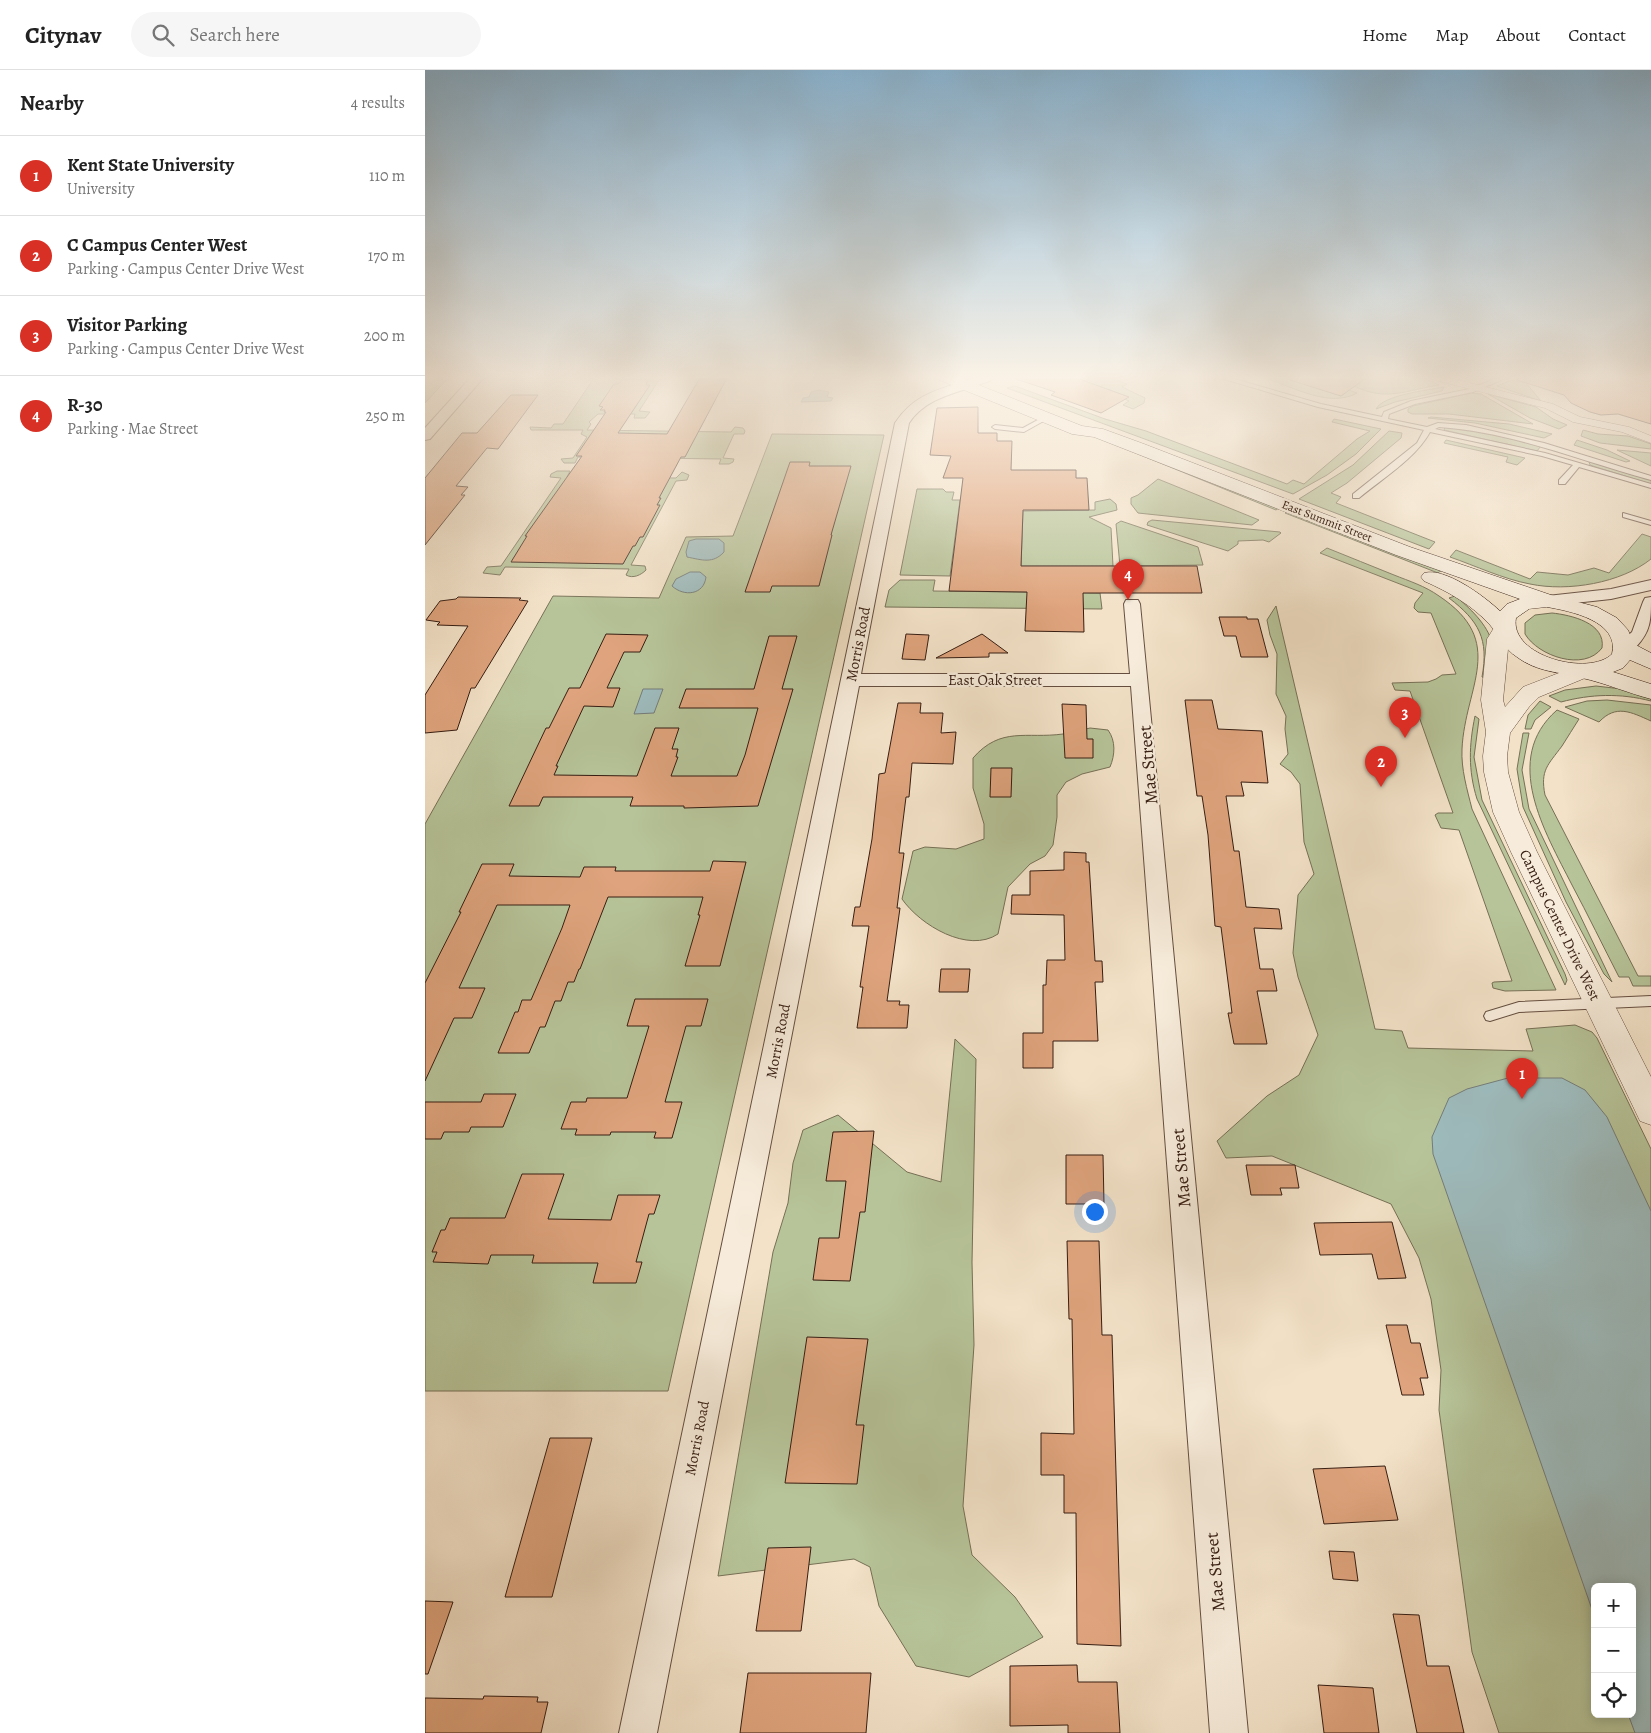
<!DOCTYPE html>
<meta charset="utf-8">
<style>
:root{--surface:#fff;--page:#f6f6f6;--text:#222;--muted:#767676;--line:#e0e0e0;--accent:#d93025}
body{margin:0;font-family:Alegreya,serif;background:var(--page);color:var(--text)}
.controls{position:absolute;right:15px;bottom:15px;display:grid;overflow:hidden;border-radius:8px;box-shadow:0 2px 12px #0003}
.controls button{width:45px;height:45px;display:grid;place-items:center;padding:0;border:0;border-bottom:1px solid var(--line);background:var(--surface);color:var(--text);font:25px sans-serif}
.you{position:absolute;left:669px;top:1141px;width:18px;height:18px;margin:-12px;border:4px solid #fff;border-radius:50%;background:#1a73e8;box-shadow:0 0 0 8px #1a73e833}
.badge{display:grid;place-items:center;width:32px;height:32px;border-radius:50%;background:var(--accent);color:#fff;font-size:16px;font-weight:700}
.pin{position:absolute;translate:-50% -41px;filter:drop-shadow(0 1px 2px #0008)}
.pin::after{content:'';position:absolute;top:26px;width:18px;height:15px;background:inherit;clip-path:polygon(0 0,100% 0,50% 100%)}
.list{margin:0;padding:0;list-style:none}
h2{display:flex;justify-content:space-between;align-items:center;height:65px;margin:0;padding:0 20px;font-size:21px}
h2 small{font-size:16px;font-weight:400;color:var(--muted)}
.list li{display:grid;grid-template-columns:32px 1fr auto;gap:15px;align-items:center;box-sizing:border-box;height:80px;padding:0 20px;border-top:1px solid var(--line)}
.list b{display:block;font-size:19px;white-space:nowrap}
.list p{margin:0;font-size:16px;white-space:nowrap;color:var(--muted)}
.list em{font-size:16px;font-style:normal;color:var(--muted)}
.icon{flex:none;width:28px;height:28px;fill:none;stroke:currentColor;stroke-width:2;stroke-linecap:round;stroke-linejoin:round}
.map{position:relative;flex:none;width:1226px;height:1663px;overflow:hidden}
header{display:flex;align-items:center;gap:30px;box-sizing:border-box;height:70px;padding:0 25px;background:var(--surface);border-bottom:1px solid var(--line)}
header strong{font-size:24px}
nav{display:flex;gap:28px;margin-inline-start:auto;font-size:18px}
.search{width:350px;height:45px;background:var(--page);display:flex;align-items:center;gap:12px;box-sizing:border-box;padding:0 18px;border-radius:28px;color:var(--muted);font-size:19px}
main{display:flex}
aside{flex:1;background:var(--surface)}
.map>svg:first-child{display:block}
.green{fill:#b7c499;stroke:#767056;fill-rule:evenodd}
.water{fill:#9ebcbe;stroke:#747c79}
.building{fill:#dfa47d;stroke:#361d12}
.lines{fill:none;stroke-linecap:round;stroke-linejoin:round}
.service-casing{stroke:#654e40;stroke-width:2}
.pedestrian-casing{stroke:#654e40;stroke-width:1}
.minor-casing{stroke:#654e40;stroke-width:2}
.tertiary-casing{stroke:#654e40;stroke-width:1}
.secondary-casing{stroke:#361d12;stroke-width:1}
.service{fill:#f7ecdb;fill-rule:evenodd}
.pedestrian{fill:#f7ecdb;fill-rule:evenodd}
.minor{fill:#f7ecdb;fill-rule:evenodd}
.tertiary{fill:#f7ecdb;fill-rule:evenodd}
.secondary{fill:#f7ecdb;fill-rule:evenodd}
.labels{text-anchor:middle;stroke-width:5;stroke-linejoin:round;paint-order:stroke}
.far-street-label{font-size:12px;fill:#361d12;stroke:#f7ecdb}
.street-label{font-size:15px;fill:#361d12;stroke:#f7ecdb}
.near-street-label{font-size:18px;fill:#361d12;stroke:#f7ecdb}
</style>
<header>
<strong>Citynav</strong>
<div class="search"><svg class="icon" aria-label="search" viewBox="0 0 24 24"><circle cx="10" cy="10" r="6"/><path d="M15 15l6 6"/></svg>Search here</div>
<nav><a>Home</a><a>Map</a><a>About</a><a>Contact</a></nav>
</header>
<main>
<aside>
<h2>Nearby<small>4 results</small></h2>
<ul class="list">
<li><span class="badge">1</span><div><b>Kent State University</b><p>University</p></div><em>110 m</em></li>
<li><span class="badge">2</span><div><b>C Campus Center West</b><p>Parking · Campus Center Drive West</p></div><em>170 m</em></li>
<li><span class="badge">3</span><div><b>Visitor Parking</b><p>Parking · Campus Center Drive West</p></div><em>200 m</em></li>
<li><span class="badge">4</span><div><b>R-30</b><p>Parking · Mae Street</p></div><em>250 m</em></li>
</ul>
</aside>
<div class="map">
<svg width="1226" height="1663" viewBox="0 0 1226 1663">
<rect width="100%" height="100%" fill="#f3e2c8"/>
<filter id="stains"><feTurbulence type="fractalNoise" baseFrequency=".004" numOctaves="4"/><feColorMatrix values="0 0 0 0 .2 0 0 0 0 .09 0 0 0 0 .02 0 0 0 .5 -.17"/></filter>
<radialGradient id="worn" r=".72"><stop offset=".6" stop-color="#630" stop-opacity="0"/><stop offset="1" stop-color="#630" stop-opacity=".3"/></radialGradient>
<!-- green -->
<g class="green">
<polygon points="0,306 25,306 0,333"/>
<polygon points="68,306 244,306 245,308 234,310 214,341 225,342 220,348 209,348 210,344 173,344 164,352 166,354 162,360 306,362 310,357 318,358 320,361 319,364 309,364 298,388 309,389 308,392 304,394 294,394 296,389 153,387 150,393 139,393 136,389 148,388 162,367 156,364 158,360 106,360 105,357 126,358 129,354 138,354 169,308 66,308"/>
<polygon points="668,306 682,306 702,314 697,317 720,328 719,333 708,339 698,335 704,331 700,329 703,327 659,311"/>
<path d="M847,306H854L916,326L924,320L932,323C905,338 870,318 843,309Z"/>
<path d="M920,306H995L1014,315C982,320 961,332 929,316L936,311Z"/>
<polygon points="1087,310 1100,312 1116,331 1072,316"/>
<polygon points="590,316 680,349 721,361 862,414 868,410 879,414 932,369 945,361 907,352 909,349 956,359 931,384 902,405 868,424 582,318"/>
<path d="M1019,317L1017,321L970,332L951,339C958,325 1003,320 1019,317Z"/>
<polygon points="1046,323 1056,324 1108,354 1024,344 987,344 983,342 983,339 988,336"/>
<polygon points="1063,324 1111,337 1128,349 1142,355 1134,359 1105,348"/>
<polygon points="1006,347 1084,354 1127,364 1119,368 1050,353 1003,348"/>
<polygon points="1020,357 1062,363 1116,376 1112,381 1019,360"/>
<polygon points="1158,360 1173,364 1203,366 1226,374 1226,379 1175,373 1156,366"/>
<polygon points="964,361 977,363 976,368 922,413 906,423 916,427 911,433 1010,472 1004,479 874,429 928,395"/>
<polygon points="347,364 459,365 243,1321 0,1321 0,754 128,526 234,528 261,467 308,466"/>
<polygon points="666,365 855,437 851,440"/>
<polygon points="1021,370 1100,388 1092,395 1081,392 1083,387 1019,373"/>
<polygon points="1152,370 1182,380 1205,391 1201,392 1149,375"/>
<polygon points="1192,380 1226,383 1226,396 1194,381"/>
<polygon points="1167,391 1226,409 1226,414 1171,397 1165,395 1164,392"/>
<path d="M145,401L142,407L251,408L257,402L264,405L262,410L251,411L206,495L220,496L221,500C216,505 208,509 201,505L204,499L80,497L75,505L58,503L62,497L76,496L136,408L125,407L126,404L132,401Z"/>
<polygon points="733,409 834,450 827,455 713,443 706,434 706,428 713,425"/>
<polygon points="492,419 518,419 521,422 529,422 527,430 535,430 525,506 475,505"/>
<polygon points="685,429 691,434 692,440 664,447 686,458 688,496 596,496 598,441 670,440 670,432"/>
<polygon points="864,441 1017,500 1013,503 860,443"/>
<polygon points="727,450 855,462 856,463 844,472 838,470 813,471 813,474 803,481 722,455 723,452"/>
<polygon points="696,451 773,477 778,495 695,496 691,454"/>
<path d="M1217,464L1226,467V489C1196,513 1143,522 1105,514C1078,509 1051,496 1025,487L1031,480L1105,509L1112,502L1143,505L1169,498L1184,503Z"/>
<path d="M902,478C924,487 947,496 969,505C984,511 1000,516 1014,526C1083,572 1040,616 1037,679C1036,699 1042,719 1047,739L1131,920L1080,921L1068,918L1067,913L1069,912L1087,911L1034,760L1016,758L1010,745L1013,743H1028L985,621L970,620L967,613L1003,612L1011,609L1017,605L1031,604L1006,543L993,542L989,538L990,533L998,523L895,483Z"/>
<polygon points="475,510 510,510 508,521 675,523 677,539 460,537 464,520"/>
<path d="M1030,526C1044,537 1063,555 1067,573C1069,584 1066,597 1066,609L1057,607C1064,569 1054,551 1024,528Z"/>
<path d="M851,536L950,959L977,961L983,978L1108,981L1101,959L1150,955L1167,962L1172,968L1226,1079V1663H1074L1047,1582L1014,1340L1016,1300L1006,1229L994,1188L966,1134L847,1086L801,1088L792,1071L842,1026L874,1005L893,965L873,907L868,883L873,825L889,804L879,772L875,714L866,702L855,694L863,684L860,659L861,646L851,624L852,584L845,565L842,550ZM1170,1517H1207V1644H1170Z"/>
<path d="M1127,543C1146,545 1181,553 1177,578C1159,602 1113,586 1100,564V553L1110,545Z"/>
<path d="M1171,616L1197,619L1226,627V631C1195,623 1166,624 1136,632L1124,626L1140,620Z"/>
<path d="M1182,630L1226,635V651C1206,642 1191,634 1174,652L1140,637L1162,631Z"/>
<polygon points="1115,631 1126,637 1110,650 1106,659 1100,659 1103,645"/>
<path d="M1132,640L1154,649C1148,658 1143,667 1137,676C1123,695 1115,700 1120,725L1213,906H1226V916H1208L1204,907H1194C1178,876 1163,845 1147,815C1120,762 1076,689 1132,640Z"/>
<path d="M1050,646L1054,649L1049,687L1057,730L1140,904L1142,910L1140,915L1052,729C1043,700 1044,675 1050,646Z"/>
<path d="M665,658L683,660C691,671 690,685 685,697L657,704L641,712L632,725V747L628,775L620,786L605,794L583,817L573,864C543,884 495,855 477,829L488,781L500,777L531,779L559,769V754L548,718V688C576,656 601,669 638,664C647,663 656,660 665,658Z"/>
<polygon points="1098,663 1104,663 1097,700 1104,739 1187,912 1179,904 1141,832 1098,737 1092,699"/>
<polygon points="530,969 551,989 547,1192 549,1275 538,1436 547,1485 590,1527 618,1567 544,1607 491,1596 454,1536 445,1497 429,1489 293,1506 348,1182 363,1133 368,1093 378,1060 413,1045 482,1102 516,1112"/>
</g>
<!-- water -->
<g class="water">
<polygon points="394,320 404,322 402,327 408,328 406,331 376,332 378,328 384,327 386,322"/>
<path d="M271,469H294L299,473V482C288,494 277,490 262,487L261,482L264,471Z"/>
<path d="M265,502H275L281,507C279,525 259,527 247,516L251,509Z"/>
<polygon points="218,619 238,619 229,643 209,644"/>
<polygon points="1083,1008 1137,1008 1160,1020 1182,1047 1226,1141 1226,1663 1210,1663 1203,1644 1207,1644 1207,1517 1170,1517 1170,1548 1008,1084 1007,1067 1024,1028 1042,1019"/>
</g>
<!-- building -->
<g class="building">
<polygon points="276,306 303,306 260,387 256,387 234,428 236,428 232,435 235,435 218,467 215,467 210,476 208,476 198,494 86,492 102,466 100,466 157,386 151,386 181,342 179,342 180,340 175,340 178,337 174,336 189,314 193,314 199,309 223,310 221,315 225,315 193,363 242,364"/>
<polygon points="592,306 646,306 704,327 676,343 626,325 630,322 591,309"/>
<polygon points="866,306 944,306 916,326 865,310"/>
<polygon points="1093,306 1226,306 1226,354 1193,344 1176,345 1165,342 1146,333 1139,325 1092,310"/>
<polygon points="86,325 113,325 73,379 62,378 31,416 43,417 36,425 40,425 0,475 0,408 37,363 52,363"/>
<polygon points="553,337 553,363 572,363 572,371 587,371 586,400 651,400 651,408 662,408 664,440 598,440 596,496 772,496 777,523 658,523 659,562 600,561 602,522 524,521 538,408 518,408 526,386 505,385 512,338"/>
<polygon points="365,392 385,392 384,396 426,396 406,465 407,465 394,516 347,516 345,522 320,522"/>
<polygon points="33,527 96,528 94,530 103,531 50,618 46,618 32,660 0,663 0,625 43,556 12,555 15,552 1,550 15,531 31,529"/>
<polygon points="794,547 822,547 822,549 833,549 843,587 816,587 811,566 799,566"/>
<polygon points="181,564 223,565 215,582 199,582 182,618 195,618 188,637 159,636 131,696 133,696 129,705 212,706 230,658 254,658 247,679 253,679 251,687 253,687 246,706 312,706 320,685 333,638 254,638 261,619 329,619 344,566 372,566 357,619 368,619 333,736 259,738 259,736 205,736 208,727 118,727 114,736 84,736 121,658 124,658 144,618 155,618"/>
<polygon points="481,564 504,565 500,590 477,589"/>
<polygon points="557,564 583,583 564,583 564,587 511,588"/>
<polygon points="760,630 787,630 793,659 837,661 843,713 816,712 819,726 801,726 809,781 814,781 821,837 854,839 857,859 829,858 835,899 848,899 852,921 832,921 842,974 809,974 803,943 807,943 796,857 790,856 783,765 777,726 772,726"/>
<polygon points="473,633 496,633 495,643 518,643 516,663 531,662 528,694 487,693 484,727 481,727 474,783 479,783 472,838 475,838 462,931 475,931 474,935 484,935 482,958 432,958 438,917 435,917 444,856 427,856 430,837 435,837 447,769 454,704 460,703"/>
<polygon points="637,634 661,635 662,669 668,669 668,688 640,688"/>
<polygon points="566,698 587,698 586,727 565,727"/>
<polygon points="639,782 661,783 661,792 664,792 670,891 677,891 678,912 670,912 673,971 628,971 628,998 598,998 598,963 618,963 618,915 621,915 622,890 640,890 639,845 586,844 587,825 605,825 605,801 639,800"/>
<polygon points="288,791 321,792 295,896 260,896 275,845 273,845 278,827 183,827 155,899 154,899 149,912 143,912 136,931 130,931 120,957 115,957 104,983 73,983 90,942 93,942 97,930 106,930 137,858 145,835 72,835 34,918 60,918 47,948 29,948 0,1011 0,913 36,842 34,842 57,794 89,794 84,806 155,807 159,797 191,797 190,801 285,801"/>
<polygon points="516,899 545,899 543,922 514,922"/>
<polygon points="210,929 283,929 276,956 261,956 240,1032 257,1032 247,1068 229,1068 231,1062 186,1062 185,1065 150,1065 152,1059 136,1059 146,1032 161,1032 162,1028 202,1028 224,956 202,956"/>
<polygon points="59,1024 91,1024 78,1057 46,1057 44,1062 19,1062 16,1069 0,1069 0,1032 56,1032"/>
<polygon points="449,1061 440,1142 435,1142 425,1211 388,1210 394,1168 414,1168 421,1111 401,1111 408,1062"/>
<polygon points="641,1085 678,1085 679,1134 641,1134"/>
<polygon points="821,1095 870,1095 874,1118 855,1118 857,1125 826,1125"/>
<polygon points="97,1104 139,1104 123,1149 186,1150 193,1125 235,1125 229,1144 224,1144 211,1192 217,1192 211,1213 168,1213 173,1193 107,1193 109,1185 66,1185 63,1194 8,1192 12,1182 7,1182 16,1160 20,1160 25,1148 80,1148"/>
<polygon points="967,1152 981,1208 953,1209 947,1184 895,1185 889,1153"/>
<polygon points="642,1171 674,1171 677,1265 687,1265 696,1576 652,1574 651,1443 639,1443 639,1405 616,1405 616,1363 649,1364 647,1249 644,1249"/>
<polygon points="961,1255 982,1255 986,1273 995,1273 1003,1308 995,1308 999,1325 977,1325"/>
<polygon points="382,1267 443,1269 431,1355 439,1355 432,1414 360,1413"/>
<polygon points="125,1368 167,1368 127,1527 80,1527"/>
<polygon points="960,1396 973,1450 899,1454 888,1399"/>
<polygon points="386,1477 376,1561 331,1561 343,1478"/>
<polygon points="904,1481 929,1482 933,1511 908,1509"/>
<polygon points="0,1531 28,1532 3,1604 0,1604"/>
<polygon points="968,1544 994,1545 1002,1596 1024,1596 1039,1663 992,1663"/>
<polygon points="652,1595 653,1612 692,1612 695,1663 643,1663 643,1655 585,1656 585,1596"/>
<polygon points="323,1603 446,1603 441,1663 315,1663"/>
<polygon points="893,1615 948,1618 954,1663 899,1663"/>
<polygon points="59,1626 113,1627 112,1632 123,1632 116,1663 0,1663 0,1628 58,1629"/>
</g>
<g class="lines">
<defs>
<g id="service">
<path d="M789,306H799L896,334L957,347L959,342L986,331L1044,319L1078,306H1086L1048,322L990,334L964,344L963,349L1002,357L1013,353L1041,355L1119,373L1226,406V410C1155,391 1088,362 1014,357L1010,359L1120,383L1226,414V418L1154,397L1140,414H1134V410L1148,395L1117,386L1005,362C990,389 958,408 934,428H928V424L992,373L999,360L893,337Z"/>
<polygon points="622,345 624,346 624,348 599,362 570,359 567,357 570,355 598,358"/>
<polygon points="1198,443 1226,451 1226,455 1198,447"/>
<polygon points="1226,926 1226,936 1094,942 1065,951 1061,950 1059,946 1061,942 1094,932"/>
</g>
<polygon id="pedestrian" points="1000,306 1017,306 1128,334 1155,347 1204,357 1226,366 1226,373 1197,362 1148,352 1120,338 1002,308"/>
<g id="minor">
<polygon points="47,306 60,306 5,369 0,370 0,358"/>
<path d="M554,306H571C567,312 557,313 550,316C526,324 499,330 484,353L436,604H705L699,534L701,530H713L715,534L823,1663H785L706,616H434L232,1663H194L470,353C492,320 520,319 554,306Z"/>
<polygon points="1226,510 1226,520 1186,529 1122,536 1116,535 1114,531 1116,527 1122,526 1186,519"/>
<path d="M1226,527C1226,550 1226,561 1211,577C1205,581 1201,583 1193,581L1190,577L1207,562L1218,532L1220,528Z"/>
</g>
<polygon id="tertiary" points="1079,552 1086,553 1090,558 1084,569 1078,630 1080,637 1098,617 1157,594 1165,596 1168,601 1165,606 1114,627 1104,637 1085,663 1082,686 1083,702 1094,742 1112,782 1226,1007 1226,1055 1215,1051 1086,782 1068,742 1059,702 1058,686 1061,662 1056,630 1062,569 1072,553"/>
<path id="secondary" d="M509,306H531L657,356L678,359L719,374L985,477L1126,525L1172,537L1192,548L1203,560L1209,574L1226,583V599L1205,590L1198,598L1188,602L1226,614V629C1203,623 1180,613 1157,608C1134,602 1112,602 1092,587C1079,579 1075,566 1065,555C1047,535 1024,522 999,511L996,507L999,503C1020,497 1059,526 1075,541L1082,534L1095,529L971,485L669,367L647,364L512,309ZM1122,537C1145,541 1195,551 1187,584C1164,607 1084,586 1091,548L1104,539Z"/>
</defs>
<!-- service casing -->
<use href="#service" class="service-casing"/>
<!-- pedestrian casing -->
<use href="#pedestrian" class="pedestrian-casing"/>
<!-- minor casing -->
<use href="#minor" class="minor-casing"/>
<!-- tertiary casing -->
<use href="#tertiary" class="tertiary-casing"/>
<!-- secondary casing -->
<use href="#secondary" class="secondary-casing"/>
<!-- service -->
<use href="#service" class="service"/>
<!-- pedestrian -->
<use href="#pedestrian" class="pedestrian"/>
<!-- minor -->
<use href="#minor" class="minor"/>
<!-- tertiary -->
<use href="#tertiary" class="tertiary"/>
<!-- secondary -->
<use href="#secondary" class="secondary"/>
</g>
<!-- sky -->
<linearGradient id="sky" x2="0" y2="1"><stop stop-color="#8ab7d7"/><stop offset="0.57" stop-color="#faf2e6"/><stop offset="1" stop-color="#faf2e6" stop-opacity="0"/></linearGradient>
<rect width="1226" height="539" fill="url(#sky)"/>
<g class="labels">
<!-- far-street labels -->
<g class="far-street-label">
<text transform="translate(902 451) rotate(21)" y="4">East Summit Street</text>
</g>
<!-- street labels -->
<g class="street-label">
<text transform="translate(433 574) rotate(-79)" y="5">Morris Road</text>
<text x="570" y="615">East Oak Street</text>
<text transform="translate(1135 855) rotate(64)" y="5">Campus Center Drive West</text>
<text transform="translate(353 971) rotate(-79)" y="5">Morris Road</text>
<text transform="translate(272 1368) rotate(-79)" y="5">Morris Road</text>
</g>
<!-- near-street labels -->
<g class="near-street-label">
<text transform="translate(723 695) rotate(-95)" y="6">Mae Street</text>
<text transform="translate(756 1098) rotate(-95)" y="6">Mae Street</text>
<text transform="translate(790 1502) rotate(-95)" y="6">Mae Street</text>
</g>
</g>
<rect width="100%" height="100%" filter="url(#stains)"/>
<rect width="100%" height="100%" fill="url(#worn)"/>
</svg>
<div class="controls">
<button>+</button>
<button>−</button>
<button><svg class="icon" aria-label="locate" viewBox="0 0 24 24"><circle cx="12" cy="12" r="6"/><path d="M12 2v4M12 18v4M2 12h4M18 12h4"/></svg></button>
</div>
<div class="you"></div>
<div class="pin badge" style="left:1097px;top:1029px">1</div>
<div class="pin badge" style="left:956px;top:717px">2</div>
<div class="pin badge" style="left:980px;top:668px">3</div>
<div class="pin badge" style="left:703px;top:530px">4</div>
</div>
</main>
